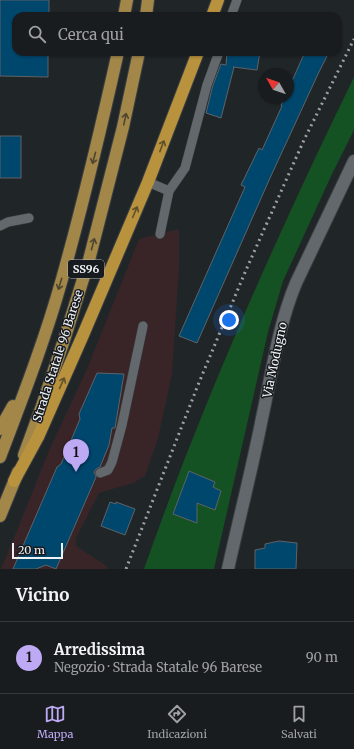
<!DOCTYPE html>
<html lang="it">
<meta charset="utf-8">
<style>
:root{--surface:#181c1e;--page:#25292b;--text:#f1f3f6;--muted:#9fa1a4;--line:#363a3c;--accent:#bea9f4}
body{margin:0;font-family:Merriweather,serif;background:var(--page);color:var(--text)}
.compass{position:absolute;left:258px;top:68px;width:36px;height:36px;border-radius:50%;background:var(--surface);box-shadow:0 1px 3px #0004;rotate:310deg}
.scale{position:absolute;left:12px;bottom:10px;width:51px;box-sizing:border-box;padding-left:4px;border:2px solid #eff2f5;border-top:0;font-size:11px;line-height:14px;white-space:nowrap;color:#eff2f5;-webkit-text-stroke:3px #171b1f;paint-order:stroke}
.you{position:absolute;left:229px;top:320px;width:14px;height:14px;margin:-10px;border:3px solid #fff;border-radius:50%;background:#1a73e8;box-shadow:0 0 0 6px #1a73e833}
.badge{display:grid;place-items:center;width:26px;height:26px;border-radius:50%;background:var(--accent);color:#111;font-size:13px;font-weight:700}
.pin{position:absolute;translate:-50% -33px;filter:drop-shadow(0 1px 2px #0008)}
.pin::after{content:'';position:absolute;top:21px;width:14px;height:12px;background:inherit;clip-path:polygon(0 0,100% 0,50% 100%)}
.list{margin:0;padding:0;list-style:none}
h2{display:flex;justify-content:space-between;align-items:center;height:52px;margin:0;padding:0 16px;font-size:17px}
h2 small{font-size:13px;font-weight:400;color:var(--muted)}
.list li{display:grid;grid-template-columns:26px 1fr auto;gap:12px;align-items:center;box-sizing:border-box;height:72px;padding:0 16px;border-top:1px solid var(--line)}
.list b{display:block;font-size:15px;white-space:nowrap}
.list p{margin:0;font-size:13px;white-space:nowrap;color:var(--muted)}
.list em{font-size:13px;font-style:normal;color:var(--muted)}
.icon{flex:none;width:22px;height:22px;fill:none;stroke:currentColor;stroke-width:2;stroke-linecap:round;stroke-linejoin:round}
.map{position:relative;flex:none;width:354px;height:569px;overflow:hidden}
.search{position:absolute;background:var(--surface);box-shadow:0 1px 3px #0004;left:12px;right:12px;top:12px;height:44px;display:flex;align-items:center;gap:10px;box-sizing:border-box;padding:0 14px;border-radius:12px;color:var(--muted);font-size:15px}
.sheet{height:124px;background:var(--surface)}
nav{display:flex;justify-content:space-around;align-items:center;box-sizing:border-box;height:56px;border-top:1px solid var(--line);background:var(--surface);font-size:11px;color:var(--muted)}
nav a{display:grid;justify-items:center;gap:2px}
nav .on{color:var(--accent)}
.map>svg:first-child{display:block}
.commercial{fill:#392528}
.green{fill:#155223}
.building{fill:#00476e;stroke:#5e6367}
.lines{fill:none;stroke-linecap:round;stroke-linejoin:round}
.service-casing{stroke:#3c4043;stroke-width:10}
.minor-casing{stroke:#3c4043;stroke-width:14}
.primary-casing{stroke:#3c4043;stroke-width:14}
.trunk-casing{stroke:#3c4043;stroke-width:14}
.service{stroke:#62686c;stroke-width:9}
.minor{stroke:#62686c;stroke-width:12}
.primary{stroke:#a38749;stroke-width:12}
.trunk{stroke:#b9923d;stroke-width:12}
.rail{stroke:#9ea2a5;stroke-width:3;stroke-dasharray:2 4;stroke-linecap:butt}
.oneway{stroke:#4f4630}
.oneway2{stroke:#60512c}
.labels{text-anchor:middle;stroke-width:3;stroke-linejoin:round;paint-order:stroke}
.shield{fill:#171b1f;stroke:#aeb2b5;stroke-width:1}
.shield-label{font-size:11px;font-weight:bold;fill:#eff2f5}
.street-label{font-size:12px;fill:#eff2f5;stroke:#171b1f}
</style>
<div class="map">
<svg width="354" height="569" viewBox="0 0 354 569">
<rect width="100%" height="100%" fill="#202528"/>
<!-- commercial -->
<polygon class="commercial" points="179,229 179,268 172,374 158,438 145,476 133,483 99,493 76,538 76,546 107,566 106,569 1,569 16,533 48,453 87,369 139,239"/>
<!-- green -->
<path class="green" d="M354,77V130L332,174L283,281L268,332L214,569H144C203,401 276,237 354,77Z"/>
<!-- building -->
<g class="building">
<polygon points="0,0 49,0 49,16 16,16 16,52 48,52 48,77 0,76"/>
<polygon points="227,52 260,52 257,70 233,67 234,67 221,118 206,113 213,85 221,64 226,65"/>
<polygon points="305,52 329,52 318,74 270,178 197,343 179,336 245,187 241,185 259,148 262,150 282,106 281,106 284,98 288,98 288,90"/>
<rect x="0" y="136" width="21" height="42"/>
<polygon points="97,373 124,374 115,428 112,428 109,445 100,467 96,469 94,472 96,477 56,569 46,565 36,569 13,569 57,467 61,464 80,419 79,414"/>
<polygon points="189,471 215,482 213,487 221,491 215,510 197,503 197,523 173,514"/>
<polygon points="110,502 116,504 116,502 135,509 125,535 101,526"/>
<polygon points="279,541 297,543 296,569 255,569 255,550 265,548 265,544"/>
</g>
<g class="lines">
<defs>
<g id="service">
<polyline points="231,16 237,0"/>
<polyline points="148,182 169,191"/>
<polyline points="0,226 8,222 29,218"/>
<polyline points="160,234 169,191 185,168 207,85 219,52"/>
<polyline points="100,473 108,470 112,462 122,425 143,326"/>
</g>
<path id="minor" d="M228,569C239,519 252,469 262,418C272,373 278,326 296,283L354,161"/>
<g id="primary">
<polyline points="124,16 127,0"/>
<polyline points="146,16 148,0"/>
<polyline points="0,429 13,406"/>
<polyline points="24,455 42,406 65,337 89,260 123,127 139,52"/>
<path d="M0,457C22,399 45,340 62,279C83,204 101,128 118,52"/>
<polyline points="0,516 18,472"/>
</g>
<g id="trunk">
<polyline points="212,16 218,0"/>
<polyline points="14,481 38,437 83,335 148,182 198,52"/>
</g>
</defs>
<!-- service casing -->
<use href="#service" class="service-casing"/>
<!-- minor casing -->
<use href="#minor" class="minor-casing"/>
<!-- primary casing -->
<use href="#primary" class="primary-casing"/>
<!-- trunk casing -->
<use href="#trunk" class="trunk-casing"/>
<!-- service -->
<use href="#service" class="service"/>
<!-- minor -->
<use href="#minor" class="minor"/>
<!-- primary -->
<use href="#primary" class="primary"/>
<!-- trunk -->
<use href="#trunk" class="trunk"/>
<!-- rail -->
<polyline class="rail" points="126,569 198,385 246,270 304,140 354,39"/>
</g>
<!-- one-way arrows -->
<defs><path id="oneway-shaft" d="M-6 0H5M1.5-3L5.5 0L1.5 3" fill="none" stroke-width="1.6" stroke-linecap="round" stroke-linejoin="round"/></defs>
<g class="oneway">
<use href="#oneway-shaft" transform="translate(125 119) rotate(-78)"/>
<use href="#oneway-shaft" transform="translate(94 158) rotate(105)"/>
<use href="#oneway-shaft" transform="translate(93 244) rotate(-75)"/>
<use href="#oneway-shaft" transform="translate(60 284) rotate(107)"/>
</g>
<g class="oneway2">
<use href="#oneway-shaft" transform="translate(162 146) rotate(-69)"/>
<use href="#oneway-shaft" transform="translate(135 212) rotate(-67)"/>
<use href="#oneway-shaft" transform="translate(62 383) rotate(-66)"/>
</g>
<g class="labels">
<!-- shield labels -->
<rect class="shield" x="68" y="260" width="36" height="18" rx="3"/>
<g class="shield-label">
<text x="86" y="273">SS96</text>
</g>
<!-- street labels -->
<g class="street-label">
<text transform="translate(58 356) rotate(-72)" y="4">Strada Statale 96 Barese</text>
<text transform="translate(275 360) rotate(-78)" y="4">Via Modugno</text>
</g>
</g>
</svg>
<svg class="compass" viewBox="-18 -18 36 36"><path d="M0-13l5 13h-10z" fill="#e53935"/><path d="M0 13l5-13h-10z" fill="#9fa1a4"/></svg>
<div class="scale">20 m</div>
<div class="you"></div>
<div class="pin badge" style="left:76px;top:472px">1</div>
<div class="search"><svg class="icon" aria-label="search" viewBox="0 0 24 24"><circle cx="10" cy="10" r="6"/><path d="M15 15l6 6"/></svg>Cerca qui</div>
</div>
<section class="sheet">
<h2>Vicino<small></small></h2>
<ul class="list">
<li><span class="badge">1</span><div><b>Arredissima</b><p>Negozio · Strada Statale 96 Barese</p></div><em>90 m</em></li>
</ul>
</section>
<nav>
<a class="on"><svg class="icon" aria-label="map" viewBox="0 0 24 24"><path d="M3 6l6-2 6 2 6-2v14l-6 2-6-2-6 2zM9 4v14M15 6v14"/></svg>Mappa</a>
<a><svg class="icon" aria-label="directions" viewBox="0 0 24 24"><path d="M12 3l9 9-9 9-9-9zM9 14v-3h6M13 9l2 2-2 2"/></svg>Indicazioni</a>
<a><svg class="icon" aria-label="saved" viewBox="0 0 24 24"><path d="M7 4h10v16l-5-4-5 4z"/></svg>Salvati</a>
</nav>
